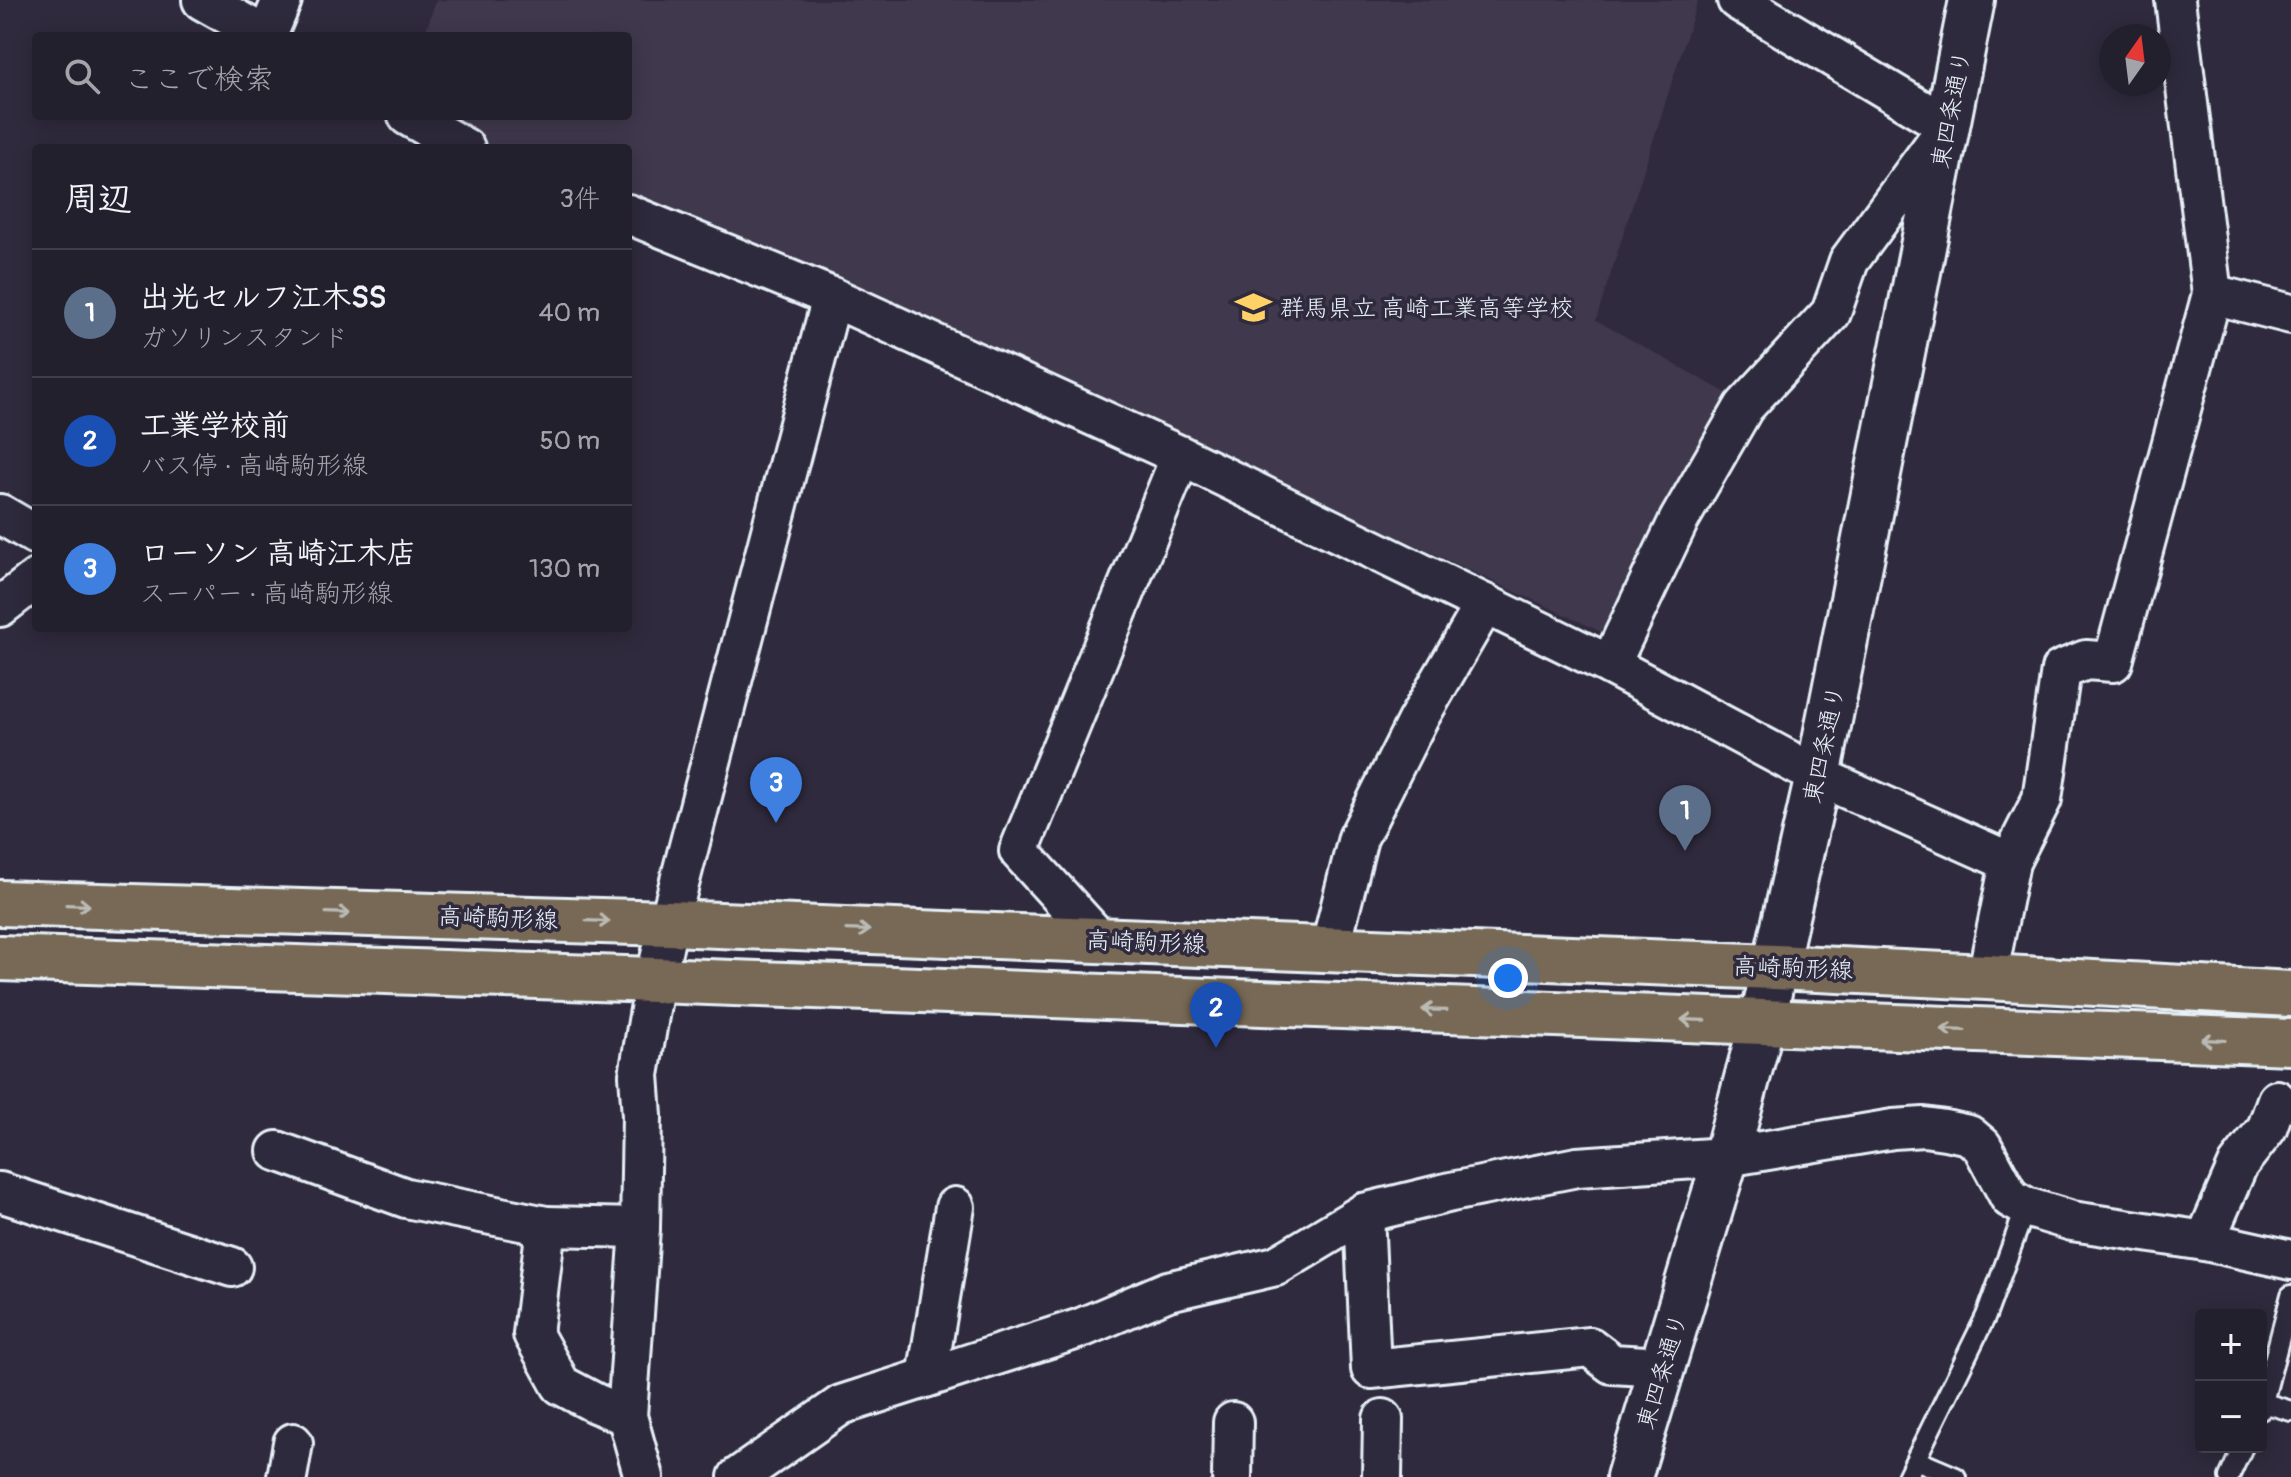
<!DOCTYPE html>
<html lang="ja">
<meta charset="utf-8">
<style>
:root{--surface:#23202e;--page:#2f2d3a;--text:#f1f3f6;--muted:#a3a3aa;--line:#403e4a;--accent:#0b8043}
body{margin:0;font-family:Pangolin,"Klee One",sans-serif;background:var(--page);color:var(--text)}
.controls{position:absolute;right:24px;bottom:24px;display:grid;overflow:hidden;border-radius:8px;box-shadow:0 4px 20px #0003}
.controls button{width:72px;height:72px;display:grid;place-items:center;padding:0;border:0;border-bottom:2px solid var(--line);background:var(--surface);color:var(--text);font:40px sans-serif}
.compass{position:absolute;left:2099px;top:24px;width:72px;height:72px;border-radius:50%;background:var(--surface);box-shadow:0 4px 20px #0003;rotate:14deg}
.you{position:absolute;left:1508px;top:978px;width:28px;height:28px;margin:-20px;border:6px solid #fff;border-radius:50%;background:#1a73e8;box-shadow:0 0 0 12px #1a73e833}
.badge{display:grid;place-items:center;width:52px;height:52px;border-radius:50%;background:var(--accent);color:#fff;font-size:26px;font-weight:700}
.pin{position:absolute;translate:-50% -66px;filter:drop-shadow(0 2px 4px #0008)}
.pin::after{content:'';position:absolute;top:42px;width:28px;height:24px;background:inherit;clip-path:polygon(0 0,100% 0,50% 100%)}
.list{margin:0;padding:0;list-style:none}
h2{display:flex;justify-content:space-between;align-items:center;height:104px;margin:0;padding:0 32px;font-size:34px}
h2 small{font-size:26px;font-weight:400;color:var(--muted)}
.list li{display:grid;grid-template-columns:52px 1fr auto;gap:24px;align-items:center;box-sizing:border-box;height:128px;padding:0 32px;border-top:2px solid var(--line)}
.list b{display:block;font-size:30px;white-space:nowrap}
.list p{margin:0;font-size:26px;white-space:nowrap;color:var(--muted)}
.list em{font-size:26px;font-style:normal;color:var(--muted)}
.icon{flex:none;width:44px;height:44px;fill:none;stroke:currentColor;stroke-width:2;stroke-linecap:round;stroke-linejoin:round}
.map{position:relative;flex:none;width:2291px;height:1477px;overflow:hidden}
.search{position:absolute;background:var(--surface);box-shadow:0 4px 20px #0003;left:32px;top:32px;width:600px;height:88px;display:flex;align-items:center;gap:20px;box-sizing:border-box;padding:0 28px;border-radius:8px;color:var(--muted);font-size:30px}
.panel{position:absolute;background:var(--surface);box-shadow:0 4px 20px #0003;left:32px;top:144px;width:600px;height:488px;border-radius:8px}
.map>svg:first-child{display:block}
.built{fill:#3f384e}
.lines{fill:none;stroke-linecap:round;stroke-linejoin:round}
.lane-casing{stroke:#e8f1f8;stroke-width:24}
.street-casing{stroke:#e8f1f8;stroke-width:44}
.secondary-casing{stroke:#e8f1f8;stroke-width:50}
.primary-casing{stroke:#e8f1f8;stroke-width:50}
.lane{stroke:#2f2a3d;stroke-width:18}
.street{stroke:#2f2a3d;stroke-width:38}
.secondary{stroke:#2f2a3d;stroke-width:44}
.primary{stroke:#776954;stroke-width:44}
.oneway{stroke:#bbbbb6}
.labels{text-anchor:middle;stroke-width:7;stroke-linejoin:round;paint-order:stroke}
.street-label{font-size:24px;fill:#e8f1f8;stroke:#2f2a3d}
.poi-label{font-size:24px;fill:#e8f1f8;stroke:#2f2a3d;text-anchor:start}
</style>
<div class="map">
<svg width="2291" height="1477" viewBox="0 0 2291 1477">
<rect width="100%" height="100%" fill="#2f2a3d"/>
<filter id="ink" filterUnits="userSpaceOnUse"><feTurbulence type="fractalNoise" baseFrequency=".0125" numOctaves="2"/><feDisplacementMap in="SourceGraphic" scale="16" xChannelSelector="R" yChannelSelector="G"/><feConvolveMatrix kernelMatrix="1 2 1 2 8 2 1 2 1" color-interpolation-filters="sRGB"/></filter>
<g filter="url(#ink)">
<!-- built -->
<polygon class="built" points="436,0 1698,0 1596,320 1739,400 1610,636 881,295 628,198 628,148 495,148 473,140 430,116 628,116 628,36 424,36"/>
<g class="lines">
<defs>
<g id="lane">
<polyline points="2264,1403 2291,1411"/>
<polyline points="2261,1410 2291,1295"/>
<polyline points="1916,1460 1956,1477"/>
<polyline points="1907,1477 1986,1316 2026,1207"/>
<polyline points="2229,1477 2243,1447"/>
</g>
<g id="street">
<polyline points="202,0 266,36"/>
<polyline points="267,36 282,0"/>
<polyline points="408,116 465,148"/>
<polyline points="628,214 832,297 1181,456 1610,665 1818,776 2010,862"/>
<polyline points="2212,294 2291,314"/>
<polyline points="0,514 36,535"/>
<polyline points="0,607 36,579"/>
<polyline points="1610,665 1679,520 1744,407 1831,313 1849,261 1948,126 1737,0"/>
<polyline points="1100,940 1019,851 1181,456"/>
<polyline points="1330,949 1358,838 1417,721 1485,604"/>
<polyline points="1987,977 2010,862 2042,799 2061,670 2086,660 2113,662 2212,294 2175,0"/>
<polyline points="277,1151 406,1198 546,1226"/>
<polyline points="0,1192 232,1267"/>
<polyline points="1364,1213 1371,1369 1590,1347 1612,1364 1663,1367"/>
<polyline points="2205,1241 2238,1165 2267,1128 2277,1100"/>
<polyline points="927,1377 955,1207"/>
<polyline points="627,1416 595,1403 561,1385 533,1334 546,1226 640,1228"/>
<polyline points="287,1477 293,1443"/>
<polyline points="644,1477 627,1416 640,1228 642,1116 639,1075 655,980 669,923 832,297"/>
<polyline points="738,1477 841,1405 1081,1328 1168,1291 1276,1266 1364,1213 1451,1192 1577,1167 1726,1157 1893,1129 1924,1127 1945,1130 1969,1135 1982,1146 2010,1198 2026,1207 2072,1221 2205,1241 2291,1260"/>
<polyline points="1232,1477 1233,1422"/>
<polyline points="1382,1477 1383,1419"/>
</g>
<polyline id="secondary" points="1629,1477 1726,1157 1762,1023 1818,776 1972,0"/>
<g id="primary">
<polyline points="0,903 669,923 1775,967 1987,977 2291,994"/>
<polyline points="0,958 655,980 2291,1042"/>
</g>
</defs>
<!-- lane casing -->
<use href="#lane" class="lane-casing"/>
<!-- street casing -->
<use href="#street" class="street-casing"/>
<!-- secondary casing -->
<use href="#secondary" class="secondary-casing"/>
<!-- primary casing -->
<use href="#primary" class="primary-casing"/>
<!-- lane -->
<use href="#lane" class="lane"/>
<!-- street -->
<use href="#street" class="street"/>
<!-- secondary -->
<use href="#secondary" class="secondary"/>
<!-- primary -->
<use href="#primary" class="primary"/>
</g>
<!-- one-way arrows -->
<defs><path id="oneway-shaft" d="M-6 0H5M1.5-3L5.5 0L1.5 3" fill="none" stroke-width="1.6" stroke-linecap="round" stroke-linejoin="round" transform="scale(2)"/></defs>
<g class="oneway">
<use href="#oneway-shaft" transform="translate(78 905) rotate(2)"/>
<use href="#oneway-shaft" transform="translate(338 913) rotate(2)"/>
<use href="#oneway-shaft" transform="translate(598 921) rotate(2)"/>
<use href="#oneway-shaft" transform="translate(858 930) rotate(2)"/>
<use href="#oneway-shaft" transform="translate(1434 1010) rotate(-178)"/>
<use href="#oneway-shaft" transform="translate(1693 1020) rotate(-178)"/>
<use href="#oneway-shaft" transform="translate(1953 1030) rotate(-178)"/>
<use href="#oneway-shaft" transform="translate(2213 1040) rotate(-178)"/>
</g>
</g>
<!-- icons -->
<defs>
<symbol id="school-bare" viewBox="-9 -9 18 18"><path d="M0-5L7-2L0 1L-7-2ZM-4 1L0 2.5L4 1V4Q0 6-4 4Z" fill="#ffd166" stroke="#2f2a3d" stroke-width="2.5" paint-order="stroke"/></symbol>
</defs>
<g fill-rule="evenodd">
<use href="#school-bare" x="1228" y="282" width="51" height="51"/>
</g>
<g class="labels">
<!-- street labels -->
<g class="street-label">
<text transform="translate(1951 109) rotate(-79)" y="8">東四条通り</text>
<text transform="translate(1824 744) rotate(-78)" y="8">東四条通り</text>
<text transform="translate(498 918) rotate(2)" y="8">高崎駒形線</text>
<text transform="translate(1146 942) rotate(2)" y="8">高崎駒形線</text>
<text transform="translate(1793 968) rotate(2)" y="8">高崎駒形線</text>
<text transform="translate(1662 1371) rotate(-73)" y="8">東四条通り</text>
</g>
<!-- poi labels -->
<g class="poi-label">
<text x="1280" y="316">群馬県立 高崎工業高等学校</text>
</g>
</g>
</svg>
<div class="controls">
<button>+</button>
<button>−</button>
</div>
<svg class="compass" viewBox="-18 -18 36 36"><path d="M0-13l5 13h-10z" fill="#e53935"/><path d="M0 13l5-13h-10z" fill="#a3a3aa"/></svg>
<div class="you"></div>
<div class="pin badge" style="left:1685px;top:851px;background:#5c6f8a">1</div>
<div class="pin badge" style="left:1216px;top:1048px;background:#1a4fb4">2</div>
<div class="pin badge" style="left:776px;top:823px;background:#3f7fe0">3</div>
<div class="search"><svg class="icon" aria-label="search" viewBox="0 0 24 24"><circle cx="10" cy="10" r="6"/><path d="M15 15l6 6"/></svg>ここで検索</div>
<section class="panel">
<h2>周辺<small>3件</small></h2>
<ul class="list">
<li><span class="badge" style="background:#5c6f8a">1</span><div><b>出光セルフ江木SS</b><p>ガソリンスタンド</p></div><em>40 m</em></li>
<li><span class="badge" style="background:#1a4fb4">2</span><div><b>工業学校前</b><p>バス停 · 高崎駒形線</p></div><em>50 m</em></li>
<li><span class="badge" style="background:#3f7fe0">3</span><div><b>ローソン 高崎江木店</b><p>スーパー · 高崎駒形線</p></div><em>130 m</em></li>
</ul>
</section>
</div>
